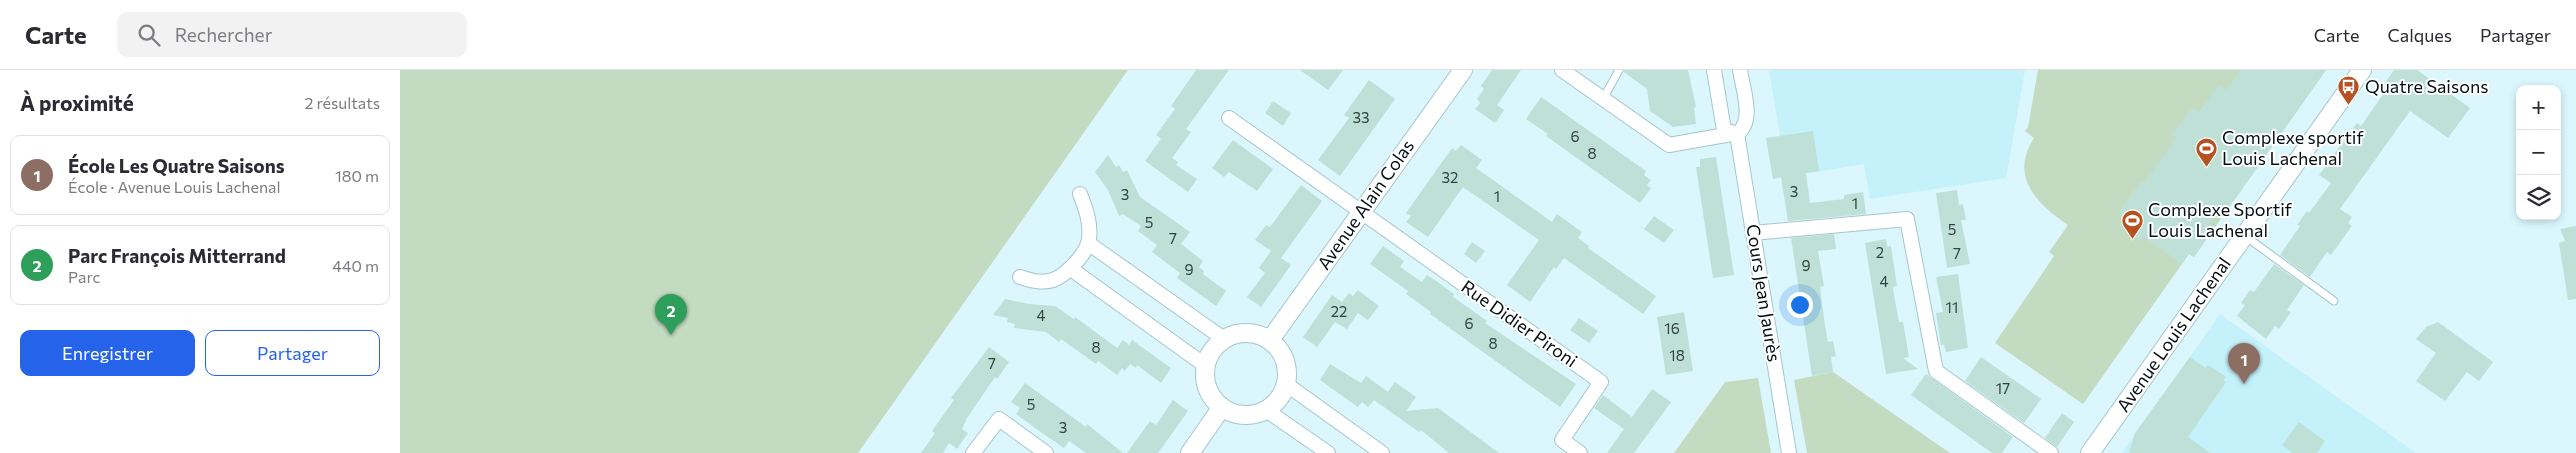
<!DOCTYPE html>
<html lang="fr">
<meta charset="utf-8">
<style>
:root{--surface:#fff;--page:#f2f2f3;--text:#2b2b33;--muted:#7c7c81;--line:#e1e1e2;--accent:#2563eb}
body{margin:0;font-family:Commissioner,sans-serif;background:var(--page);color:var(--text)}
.controls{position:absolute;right:15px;top:15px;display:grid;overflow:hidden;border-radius:10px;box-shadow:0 2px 8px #0003}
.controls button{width:45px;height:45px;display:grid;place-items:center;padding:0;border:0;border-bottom:1px solid var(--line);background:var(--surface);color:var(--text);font:25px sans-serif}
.you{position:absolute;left:1399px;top:234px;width:18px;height:18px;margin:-12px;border:4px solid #fff;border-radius:50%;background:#1a73e8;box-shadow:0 0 0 8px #1a73e833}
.badge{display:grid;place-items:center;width:32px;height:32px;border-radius:50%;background:var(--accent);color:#fff;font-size:16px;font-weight:700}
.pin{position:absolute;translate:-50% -41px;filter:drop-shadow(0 1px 2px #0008)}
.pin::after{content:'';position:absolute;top:26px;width:18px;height:15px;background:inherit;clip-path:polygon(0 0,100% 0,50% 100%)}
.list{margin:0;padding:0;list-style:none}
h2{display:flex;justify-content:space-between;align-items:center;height:65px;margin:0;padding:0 20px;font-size:21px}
h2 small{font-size:16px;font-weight:400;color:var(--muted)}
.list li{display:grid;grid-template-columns:32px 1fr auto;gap:15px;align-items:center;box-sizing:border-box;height:80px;margin:0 10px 10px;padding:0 10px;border:1px solid var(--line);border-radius:10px}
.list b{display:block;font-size:19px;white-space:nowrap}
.list p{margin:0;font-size:16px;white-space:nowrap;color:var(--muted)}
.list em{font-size:16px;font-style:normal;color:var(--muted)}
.actions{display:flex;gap:10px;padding:15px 20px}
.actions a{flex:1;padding:11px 0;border:1px solid var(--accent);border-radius:10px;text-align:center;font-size:18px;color:var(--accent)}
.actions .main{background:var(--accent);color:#fff}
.icon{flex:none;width:28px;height:28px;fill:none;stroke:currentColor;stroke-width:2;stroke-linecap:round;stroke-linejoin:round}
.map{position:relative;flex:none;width:2176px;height:383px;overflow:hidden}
header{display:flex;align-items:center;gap:30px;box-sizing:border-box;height:70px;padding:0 25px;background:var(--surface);border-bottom:1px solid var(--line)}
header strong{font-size:24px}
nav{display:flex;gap:28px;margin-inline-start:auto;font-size:18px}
.search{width:350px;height:45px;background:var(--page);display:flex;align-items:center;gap:12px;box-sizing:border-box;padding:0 18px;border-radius:10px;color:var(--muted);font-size:19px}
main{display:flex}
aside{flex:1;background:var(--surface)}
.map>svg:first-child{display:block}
.built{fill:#c4f1fa}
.green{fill:#c3dbc1}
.building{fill:#bee0d7}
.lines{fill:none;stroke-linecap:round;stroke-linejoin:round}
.service-casing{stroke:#a4c6cd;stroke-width:9}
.minor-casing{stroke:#a4c6cd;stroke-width:16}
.tertiary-casing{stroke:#a4c6cd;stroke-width:20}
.service{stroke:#fff;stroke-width:7}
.minor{stroke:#fff;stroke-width:14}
.tertiary{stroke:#fff;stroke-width:18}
.labels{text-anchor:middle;stroke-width:4;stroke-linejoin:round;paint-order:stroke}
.number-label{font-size:15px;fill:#324242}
.poi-label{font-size:18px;fill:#030e10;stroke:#fff;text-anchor:start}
.street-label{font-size:18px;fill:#030e10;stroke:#fff}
</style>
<header>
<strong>Carte</strong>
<div class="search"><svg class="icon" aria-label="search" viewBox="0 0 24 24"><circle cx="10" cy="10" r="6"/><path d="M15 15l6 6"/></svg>Rechercher</div>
<nav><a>Carte</a><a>Calques</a><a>Partager</a></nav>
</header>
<main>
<aside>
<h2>À proximité<small>2 résultats</small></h2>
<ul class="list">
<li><span class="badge" style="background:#8d6e63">1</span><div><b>École Les Quatre Saisons</b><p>École · Avenue Louis Lachenal</p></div><em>180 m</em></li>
<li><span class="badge" style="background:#2e9e5b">2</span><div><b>Parc François Mitterrand</b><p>Parc</p></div><em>440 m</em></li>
</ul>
<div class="actions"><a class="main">Enregistrer</a><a>Partager</a></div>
</aside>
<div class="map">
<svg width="2176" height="383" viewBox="0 0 2176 383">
<rect width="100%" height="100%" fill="#dbf7fd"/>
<!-- built -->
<g class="built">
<polygon points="1369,0 1625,0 1606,108 1470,129 1464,94 1373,109 1366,68 1380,66"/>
<polygon points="1820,244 2016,383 1722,383"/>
</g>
<!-- green -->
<g class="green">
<polygon points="0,0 728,0 458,383 0,383"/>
<path d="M1638,0H1926L1794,187L1789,184L1683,334L1595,273L1654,186L1649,182L1668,155C1637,134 1609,107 1634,68L1625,61L1628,57Z"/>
<polygon points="1433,302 1550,383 1407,383 1394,310"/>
<polygon points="1358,308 1371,383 1274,383 1325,312"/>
</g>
<!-- building -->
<g class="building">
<polygon points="796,0 829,0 786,59 791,62 772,88 778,92 776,95 797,109 788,122 745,91 761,69 756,65 775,39 771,36"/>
<polygon points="900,0 943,0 928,20"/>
<polygon points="1092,0 1121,0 1097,35 1104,40 1095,53 1075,39 1080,33 1077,29 1084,19 1081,16"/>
<polygon points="1224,0 1288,0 1296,37 1294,38 1296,54 1273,57 1250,41 1247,19 1224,2"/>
<polygon points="1841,0 1926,0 1838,125 1829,136 1824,133 1806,158 1811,162 1794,187 1789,184 1782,194 1744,167 1741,171 1719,156 1726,147 1719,142 1741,111 1744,113 1776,68 1772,65 1792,37 1799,42 1819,15 1826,20"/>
<polygon points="1994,0 2017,0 2070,38 2048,68 2010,41 1940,139 1952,147 1948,153 1952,156 1931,185 1927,182 1910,207 1880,185 1900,156 1897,155 1907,141 1909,143 1931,113 1919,105 1957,53 1961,56 1984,23 1980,20"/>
<polygon points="969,10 995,29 940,106 918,90 949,48 944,45"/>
<polygon points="1141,27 1246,101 1244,105 1251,110 1247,115 1251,118 1240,133 1146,66 1148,64 1126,49"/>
<polygon points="873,31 891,43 883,56 865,43"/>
<polygon points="1413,61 1419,101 1406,103 1410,133 1444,129 1444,125 1463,122 1466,144 1388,151 1381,107 1373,109 1366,68"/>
<polygon points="833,70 873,99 857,121 829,102 824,107 812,98"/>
<polygon points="1061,75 1082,90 1076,98 1152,152 1157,144 1182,162 1178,168 1189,176 1188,178 1256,226 1243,244 1164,188 1156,199 1154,197 1130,232 1107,215 1139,170 1063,117 1028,167 1006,152 1011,146 1006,143 1052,78 1056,81"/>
<polygon points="708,85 716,97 719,95 723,102 727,100 740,127 790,162 781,174 803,191 799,197 804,201 803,204 826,221 816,236 777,208 780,203 752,182 757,175 738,161 741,156 723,144 719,146 708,120 695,102"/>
<polygon points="1316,87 1334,205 1313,208 1296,97 1300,97 1300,89"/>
<polygon points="901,115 922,131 881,188 891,195 861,237 847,227 865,203 859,198 871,181 855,170 866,155 870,157"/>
<polygon points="1557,120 1559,135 1563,134 1566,150 1561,150 1570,194 1547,198 1536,123"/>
<polygon points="1254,146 1274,160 1264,173 1244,159"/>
<polygon points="2176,156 2176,229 2168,230 2159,173 2165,171 2160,159"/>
<polygon points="1434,164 1436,179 1418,181 1424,216 1420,217 1425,256 1428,272 1433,271 1436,286 1431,287 1433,302 1412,306 1391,168"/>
<polygon points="1486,169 1487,177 1491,176 1497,216 1493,217 1494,225 1499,252 1503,252 1509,287 1503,288 1518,299 1486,304 1465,173"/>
<polygon points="1072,172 1085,181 1076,193 1064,184"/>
<polygon points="983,176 1004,191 1000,197 1022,212 1027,205 1036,211 1054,224 1053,227 1087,251 1085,253 1176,314 1160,337 1030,244 1031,242 1006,224 1008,221 970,194"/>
<polygon points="1874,194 1904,215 1887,240 1891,242 1879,259 1875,256 1866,269 1837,246 1845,235 1841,233 1850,220 1854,222"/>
<polygon points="1558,204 1568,278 1546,282 1544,275 1541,275 1536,243 1543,242 1536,207"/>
<polygon points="958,220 979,236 968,250 958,243 947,259 935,252 917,277 903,267 932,225 942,232 949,223 953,226"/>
<polygon points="605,229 629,234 655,236 674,249 675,247 717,278 723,270 729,275 732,270 771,298 761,313 737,295 736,298 730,294 725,301 722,298 717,305 698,291 696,294 661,269 659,272 646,262 614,258 615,254 607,252 608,248 593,245"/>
<polygon points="1284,242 1293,301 1266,305 1257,247"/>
<polygon points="1179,248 1198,261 1189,273 1170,260"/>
<polygon points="2038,252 2093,292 2079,311 2067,302 2045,331 2016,311 2036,283 2016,269 2026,257"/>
<polygon points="589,277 609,292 597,309 595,307 567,348 562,359 568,363 557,379 549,373 543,383 521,383 535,363 532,361 554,330 551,328"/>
<polygon points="1581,287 1641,329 1624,353 1565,311"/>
<polygon points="1790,287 1805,298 1808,295 1826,307 1823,310 1826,312 1788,367 1810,383 1729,383 1735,363"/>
<polygon points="930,294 961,313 966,306 988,322 995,312 1016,327 1006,341 1038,338 1099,383 1049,383 1021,360 1019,362 974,330 968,337 962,332 958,337 920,310"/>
<polygon points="1526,304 1613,367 1602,383 1592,383 1511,325"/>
<polygon points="625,313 686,357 687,354 723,383 686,383 669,371 664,378 638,360 616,344 620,338 611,332"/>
<polygon points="1252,319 1271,332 1234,383 1207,383 1224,359 1194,338 1203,325 1232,347"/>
<polygon points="773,330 788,341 758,383 727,383 750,351 756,355"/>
<polygon points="1662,343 1674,352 1657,377 1645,368"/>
<polygon points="1899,352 1925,371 1917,383 1893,383 1882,375"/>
</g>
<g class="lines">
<defs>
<g id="service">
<polyline points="1203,29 1219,0"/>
<polyline points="1845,166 1934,231"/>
</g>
<g id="minor">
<polyline points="1162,0 1269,75 1331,64"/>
<path d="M1314,0L1324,60L1337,64C1355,51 1343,20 1340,0"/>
<polyline points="829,48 1201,312 1162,370 1180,383"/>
<polyline points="1337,64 1389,383"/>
<polyline points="1353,163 1507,149 1536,301 1651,383"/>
<polyline points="688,173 824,269"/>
<polyline points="671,199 806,296"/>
<path d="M620,207C648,217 660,211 678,190C683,184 688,177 689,169C691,153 686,139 680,124"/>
<polyline points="886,314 982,383"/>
<polyline points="866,340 928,383"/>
<polyline points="573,383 599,349 646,383"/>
</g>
<g id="tertiary">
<circle cx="846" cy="304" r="41"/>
<polyline points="870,270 1063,0"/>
<polyline points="790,383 822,337"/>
<polyline points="1690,383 1962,0"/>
</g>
</defs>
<!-- service casing -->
<use href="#service" class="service-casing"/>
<!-- minor casing -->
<use href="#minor" class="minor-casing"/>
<!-- tertiary casing -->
<use href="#tertiary" class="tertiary-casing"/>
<!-- service -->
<use href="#service" class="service"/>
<!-- minor -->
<use href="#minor" class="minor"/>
<!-- tertiary -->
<use href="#tertiary" class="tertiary"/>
</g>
<!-- icons -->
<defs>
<symbol id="bus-pin" viewBox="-11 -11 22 30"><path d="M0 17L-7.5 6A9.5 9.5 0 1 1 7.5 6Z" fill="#b65120" stroke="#fff"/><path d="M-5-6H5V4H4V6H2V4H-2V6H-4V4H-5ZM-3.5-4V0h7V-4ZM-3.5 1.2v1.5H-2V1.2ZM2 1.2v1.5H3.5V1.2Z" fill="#fff"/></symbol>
<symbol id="stadium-pin" viewBox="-11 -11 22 30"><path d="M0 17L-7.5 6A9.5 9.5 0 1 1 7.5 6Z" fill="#b65120" stroke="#fff"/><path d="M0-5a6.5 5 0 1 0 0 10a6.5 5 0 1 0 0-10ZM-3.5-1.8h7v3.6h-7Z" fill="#fff"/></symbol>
</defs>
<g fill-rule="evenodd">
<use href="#bus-pin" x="1936" y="4" width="25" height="34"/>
<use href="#stadium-pin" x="1794" y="66" width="25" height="34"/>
<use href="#stadium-pin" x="1720" y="138" width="25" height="34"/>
</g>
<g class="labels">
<!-- number labels -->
<g class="number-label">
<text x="961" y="53">33</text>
<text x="1175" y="72">6</text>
<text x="1192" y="89">8</text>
<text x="1050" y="113">32</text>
<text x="1394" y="127">3</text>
<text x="725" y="130">3</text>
<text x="1097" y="132">1</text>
<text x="1455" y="139">1</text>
<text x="749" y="158">5</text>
<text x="1552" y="165">5</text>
<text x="773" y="174">7</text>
<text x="1480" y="188">2</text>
<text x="1557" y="189">7</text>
<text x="1406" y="201">9</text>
<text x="789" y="205">9</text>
<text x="1484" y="217">4</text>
<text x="1552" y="243">11</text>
<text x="939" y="247">22</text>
<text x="641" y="251">4</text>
<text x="1069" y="259">6</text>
<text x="1272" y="264">16</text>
<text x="1093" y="279">8</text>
<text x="696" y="283">8</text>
<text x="1277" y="291">18</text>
<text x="592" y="299">7</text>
<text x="1603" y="324">17</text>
<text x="631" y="340">5</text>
<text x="663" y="363">3</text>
</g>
<!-- poi labels -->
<g class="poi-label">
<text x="1965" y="23">Quatre Saisons</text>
<text x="1822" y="74">Complexe sportif<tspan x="1822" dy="21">Louis Lachenal</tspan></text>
<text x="1748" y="146">Complexe Sportif<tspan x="1748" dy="21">Louis Lachenal</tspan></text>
</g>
<!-- street labels -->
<g class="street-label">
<text transform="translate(966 135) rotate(-55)" y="6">Avenue Alain Colas</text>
<text transform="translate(1363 223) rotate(81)" y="6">Cours Jean Jaurès</text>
<text transform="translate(1119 254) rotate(35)" y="6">Rue Didier Pironi</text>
<text transform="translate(1774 265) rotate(-55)" y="6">Avenue Louis Lachenal</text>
</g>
</g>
</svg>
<div class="controls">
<button>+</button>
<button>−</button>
<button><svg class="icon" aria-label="layers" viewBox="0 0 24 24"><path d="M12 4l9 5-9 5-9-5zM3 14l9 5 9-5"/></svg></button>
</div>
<div class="you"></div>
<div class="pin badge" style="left:1844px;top:314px;background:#8d6e63">1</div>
<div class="pin badge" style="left:271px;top:265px;background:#2e9e5b">2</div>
</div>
</main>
